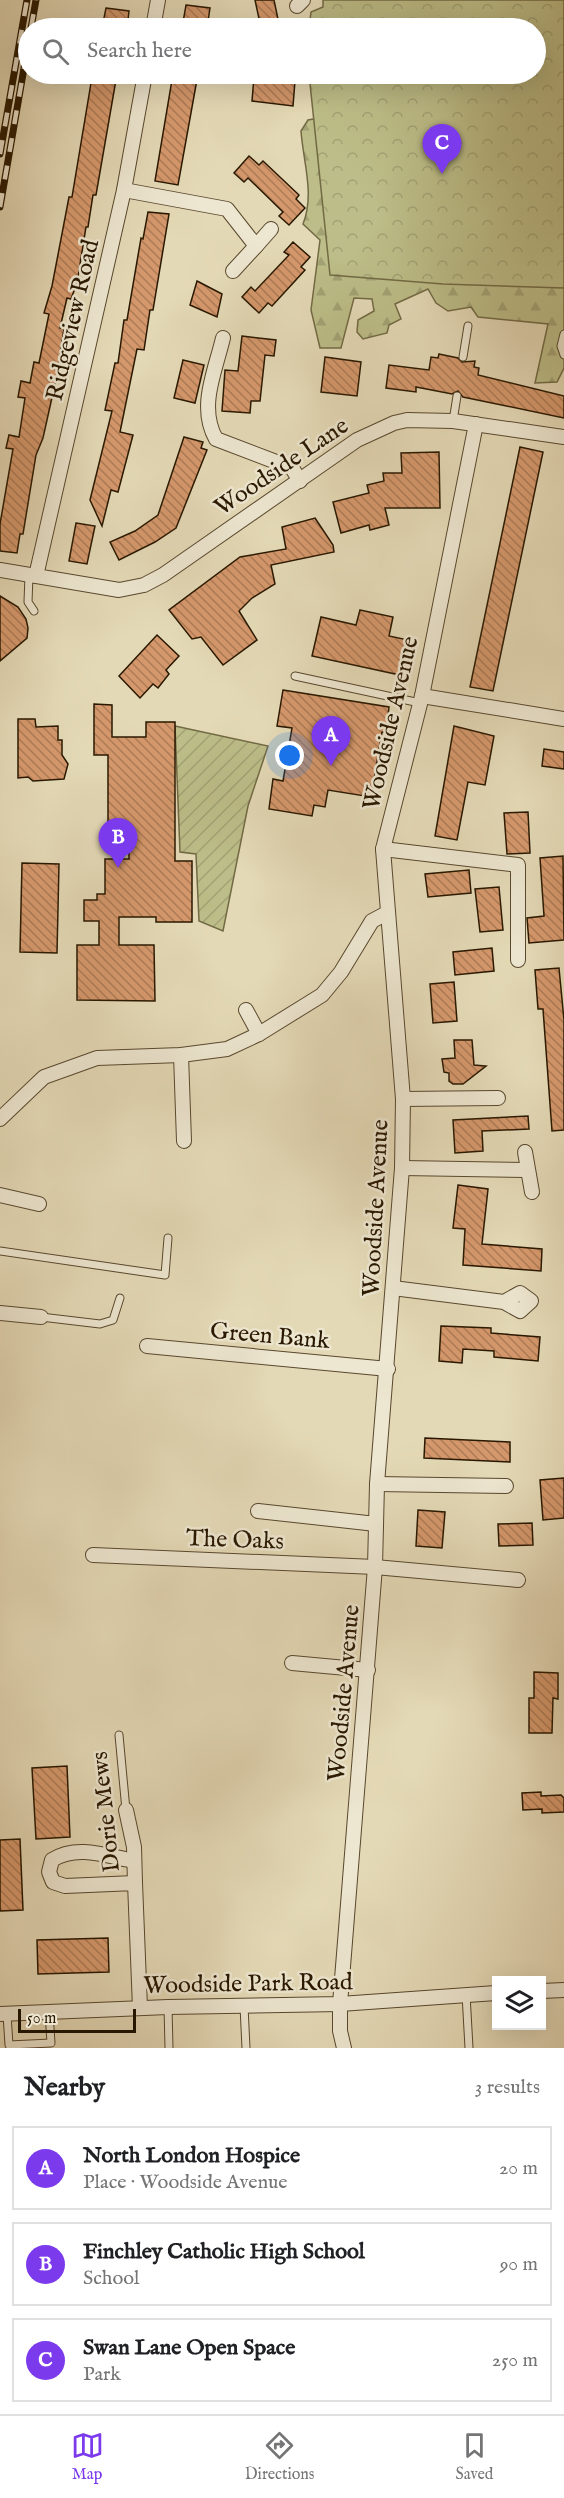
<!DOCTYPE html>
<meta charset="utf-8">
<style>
:root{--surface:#fff;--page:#f6f6f6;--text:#202124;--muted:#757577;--line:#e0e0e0;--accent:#7c3aed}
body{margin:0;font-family:"IM FELL English",serif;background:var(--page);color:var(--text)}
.controls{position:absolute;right:18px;bottom:18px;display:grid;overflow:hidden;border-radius:0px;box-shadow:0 6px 24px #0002}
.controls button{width:54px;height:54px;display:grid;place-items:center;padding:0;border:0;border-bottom:2px solid var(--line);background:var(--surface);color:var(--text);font:30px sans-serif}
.scale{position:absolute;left:18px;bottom:15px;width:118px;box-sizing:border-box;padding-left:6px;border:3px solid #291800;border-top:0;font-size:16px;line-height:21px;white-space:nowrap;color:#291800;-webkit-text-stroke:4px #ede6d0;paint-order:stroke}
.you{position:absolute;left:290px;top:756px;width:21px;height:21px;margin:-15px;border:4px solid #fff;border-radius:50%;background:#1a73e8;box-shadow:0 0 0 9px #1a73e833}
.badge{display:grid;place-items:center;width:39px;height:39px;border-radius:50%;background:var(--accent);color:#fff;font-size:20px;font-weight:700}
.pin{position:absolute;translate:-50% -50px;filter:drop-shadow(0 2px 3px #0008)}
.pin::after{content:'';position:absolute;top:32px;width:21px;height:18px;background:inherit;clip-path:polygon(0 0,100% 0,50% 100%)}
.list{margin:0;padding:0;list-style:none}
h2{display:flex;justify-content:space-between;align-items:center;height:78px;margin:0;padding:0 24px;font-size:26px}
h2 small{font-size:20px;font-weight:400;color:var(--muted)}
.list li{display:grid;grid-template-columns:39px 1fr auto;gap:18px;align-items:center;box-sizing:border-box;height:84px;margin:0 12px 12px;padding:0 12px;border:2px solid var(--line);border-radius:0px}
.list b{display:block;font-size:22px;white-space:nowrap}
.list p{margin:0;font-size:20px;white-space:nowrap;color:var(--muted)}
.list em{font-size:20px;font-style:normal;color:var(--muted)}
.icon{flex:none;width:33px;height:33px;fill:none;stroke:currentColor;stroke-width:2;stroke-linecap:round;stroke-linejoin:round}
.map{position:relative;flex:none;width:564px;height:2048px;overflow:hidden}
.search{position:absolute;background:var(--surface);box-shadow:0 6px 24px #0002;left:18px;right:18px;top:18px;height:66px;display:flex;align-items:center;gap:15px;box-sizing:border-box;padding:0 21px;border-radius:33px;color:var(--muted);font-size:22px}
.sheet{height:366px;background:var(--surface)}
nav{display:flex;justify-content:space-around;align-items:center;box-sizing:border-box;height:84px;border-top:2px solid var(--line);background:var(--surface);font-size:16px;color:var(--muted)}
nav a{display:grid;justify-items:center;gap:3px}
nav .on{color:var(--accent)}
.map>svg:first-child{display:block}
.forest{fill:url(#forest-firs);stroke:#726a44;stroke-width:1.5}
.park{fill:url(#park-crowns);stroke:#726a44;stroke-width:1.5}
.garden{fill:url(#garden-furrows);stroke:#726a44;stroke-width:1.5}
.building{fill:url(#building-back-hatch);stroke:#291800;stroke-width:1.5}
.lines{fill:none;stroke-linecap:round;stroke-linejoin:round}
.service-casing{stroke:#58482e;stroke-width:9}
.minor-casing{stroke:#58482e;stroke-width:16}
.service{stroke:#ede6d0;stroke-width:7}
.minor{stroke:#ede6d0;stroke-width:14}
.rail-casing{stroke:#291800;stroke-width:7}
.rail{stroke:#ede6d0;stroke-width:4.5;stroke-dasharray:14;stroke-linecap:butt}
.labels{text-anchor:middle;stroke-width:5;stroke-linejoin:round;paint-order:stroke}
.street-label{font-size:24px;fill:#291800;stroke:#ede6d0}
</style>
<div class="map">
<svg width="564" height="2048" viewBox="0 0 564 2048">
<defs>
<pattern id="forest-firs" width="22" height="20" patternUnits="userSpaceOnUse" patternTransform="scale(1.5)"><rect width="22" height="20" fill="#bcbd88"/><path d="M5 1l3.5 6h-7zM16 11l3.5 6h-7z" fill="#a2a274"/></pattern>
<pattern id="park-crowns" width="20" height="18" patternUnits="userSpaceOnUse" patternTransform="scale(1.5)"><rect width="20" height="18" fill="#bcbd88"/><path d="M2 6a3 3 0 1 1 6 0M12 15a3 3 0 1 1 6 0" fill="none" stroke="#a2a274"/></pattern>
<pattern id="garden-furrows" width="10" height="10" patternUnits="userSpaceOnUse" patternTransform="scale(1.5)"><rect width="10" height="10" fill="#bcbd88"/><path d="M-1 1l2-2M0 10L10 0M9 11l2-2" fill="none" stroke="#a2a274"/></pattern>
<pattern id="building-back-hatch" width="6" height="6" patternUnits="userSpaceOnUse" patternTransform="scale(1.5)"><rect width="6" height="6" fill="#d5986c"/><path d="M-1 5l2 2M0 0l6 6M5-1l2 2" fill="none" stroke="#ad7b56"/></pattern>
</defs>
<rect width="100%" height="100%" fill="#e4d9b6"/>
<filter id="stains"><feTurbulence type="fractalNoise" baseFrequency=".00333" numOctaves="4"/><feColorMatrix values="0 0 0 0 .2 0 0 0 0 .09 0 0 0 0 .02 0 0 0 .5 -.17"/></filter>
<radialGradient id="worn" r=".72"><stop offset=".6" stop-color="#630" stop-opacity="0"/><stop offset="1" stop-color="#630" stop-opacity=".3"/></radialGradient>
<!-- forest -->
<path class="forest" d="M336,115L564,184V368L557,382L535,383L548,324L478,317L471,307L448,311L436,303L428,289L395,304L401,319L389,325L387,333L363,339L357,332L358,320L374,311L372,299L354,298L341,348H320L311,310L320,240L303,224C315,194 303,161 301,131L308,120Z"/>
<!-- park -->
<polygon class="park" points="323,0 564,0 564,288 443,284 330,275 309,74 536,74 536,28 309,28 311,12 323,7"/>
<!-- garden -->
<polygon class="garden" points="175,726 268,746 248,806 223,931 199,921 196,854 180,852"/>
<!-- building -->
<g class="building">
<polygon points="255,0 274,0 279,24 261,28"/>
<polygon points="186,5 210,8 207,28 182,28"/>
<polygon points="106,8 129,11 127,28 102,28"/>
<polygon points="173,74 198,74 178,185 155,181"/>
<polygon points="92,77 116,80 96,195 93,195 88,227 86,227 77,283 71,299 67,298 60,328 64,329 55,384 43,438 36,455 23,534 20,534 17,553 0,551 0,524 13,449 6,448 9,435 19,437 25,398 18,397 21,381 30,383 34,362 39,363 49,314 44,313 52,286 69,197 72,197"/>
<polygon points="254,77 295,81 293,106 252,101"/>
<polygon points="249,156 259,165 263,161 299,195 296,199 305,208 289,225 279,216 283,212 248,178 244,182 234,173"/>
<polygon points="148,212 169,214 153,310 150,310 144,350 137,349 120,432 133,435 118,492 111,490 102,526 90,500 112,411 105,410 115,363 118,363 124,320 127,320 141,238 143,239"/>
<polygon points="293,242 310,257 301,267 305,270 272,306 268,303 259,313 242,297 251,287 255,291 289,255 284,252"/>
<polygon points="197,281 222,294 217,317 190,305"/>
<polygon points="242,336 276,340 274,356 265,355 260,401 251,401 250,413 222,411 225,370 238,371"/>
<polygon points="439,354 458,358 462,362 475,361 474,367 479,368 478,375 564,396 564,418 463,397 458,391 452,394 416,387 416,392 386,388 389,365 429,370 431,357 438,358"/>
<polygon points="325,357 361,362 357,396 321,392"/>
<polygon points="183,360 204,365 195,403 174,398"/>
<polygon points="184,437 203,442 201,448 207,450 176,528 155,542 119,560 110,542 135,531 158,515"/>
<polygon points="520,447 543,452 493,691 470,687"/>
<polygon points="439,452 440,508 385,508 389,525 370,530 369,525 341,533 333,502 369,493 367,485 384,481 383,473 402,473 401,453"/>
<polygon points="315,518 333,545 334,552 271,565 275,584 252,598 239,611 257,640 223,665 201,637 192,639 169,610 240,557 286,549 282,527"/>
<polygon points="76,523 95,526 87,564 69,561"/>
<polygon points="0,596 18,607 26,619 28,628 27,638 0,661"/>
<polygon points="360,610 393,617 389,636 408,640 400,675 312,656 321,617 356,625"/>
<polygon points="157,635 179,656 166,670 169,674 158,688 153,684 140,698 119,676"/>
<polygon points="283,690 389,707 388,716 397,718 395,734 382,732 371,797 328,790 325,807 314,805 312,816 269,809 273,779 283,781 292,728 277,726"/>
<polygon points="94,704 112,705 112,737 146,737 146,722 175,722 175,861 192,861 192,922 156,922 156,917 119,917 119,945 154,945 155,1001 77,1000 77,945 99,945 99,921 84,921 84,900 97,900 97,894 105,894 105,859 129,859 129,828 108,828 108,755 94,755"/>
<polygon points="18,719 35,719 36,727 58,726 58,740 62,740 62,755 68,764 64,779 33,781 28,777 18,778"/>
<polygon points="454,726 494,736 485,785 468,782 457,840 435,836"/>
<polygon points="544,749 564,752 564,769 542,766"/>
<polygon points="528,812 530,853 507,854 504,813"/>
<polygon points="563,856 564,940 529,943 527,918 544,916 540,858"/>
<polygon points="22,863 59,864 57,953 20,952"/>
<polygon points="469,870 471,893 428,897 425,874"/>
<polygon points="499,887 503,930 480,932 475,889"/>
<polygon points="492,948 494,971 455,975 453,952"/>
<polygon points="559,968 564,1020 564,1130 552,1131 543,1009 538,1009 535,970"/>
<polygon points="454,982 457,1021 433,1023 430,984"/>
<polygon points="454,1040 472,1040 474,1065 486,1066 463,1084 453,1084 449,1081 449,1073 444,1072 442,1059 455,1058"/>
<polygon points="528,1116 529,1129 482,1131 483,1151 455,1153 453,1120"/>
<polygon points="458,1185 488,1189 482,1244 542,1249 541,1271 463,1265 465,1229 453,1228"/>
<polygon points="441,1326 491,1328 491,1333 540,1337 538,1361 494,1357 494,1351 463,1349 462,1363 439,1361"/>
<polygon points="425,1438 510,1442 510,1462 424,1458"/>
<polygon points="564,1478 564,1518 543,1520 540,1480"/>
<polygon points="418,1510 445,1512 442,1548 416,1546"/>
<polygon points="532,1523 533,1545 499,1546 498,1524"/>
<polygon points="534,1672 558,1673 558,1699 553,1698 552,1733 529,1733 529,1698 534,1698"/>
<polygon points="67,1766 70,1837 36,1839 32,1768"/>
<polygon points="541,1792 541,1796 561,1795 564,1798 564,1812 542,1813 542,1809 523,1810 522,1793"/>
<polygon points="20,1839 23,1910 0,1911 0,1840"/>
<polygon points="108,1938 109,1972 38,1974 37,1940"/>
</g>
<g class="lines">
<defs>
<g id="service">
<polyline points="564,334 561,346 564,355"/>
<polyline points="463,357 468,326"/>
<polyline points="453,421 457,396"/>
<polyline points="29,575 28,602 34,611"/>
<polyline points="295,676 420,703"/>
<polyline points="0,1251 165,1275 168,1238"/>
<polyline points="41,1317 100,1324 113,1320 120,1298"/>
<polyline points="119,1735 126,1810"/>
<polyline points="466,1994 469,2048"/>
<polyline points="244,2006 246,2048"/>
<polyline points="168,2007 169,2048"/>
<polyline points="7,2014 9,2045 51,2043 49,2012"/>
</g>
<g id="minor">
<polyline points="297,6 303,0"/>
<polyline points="153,28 158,0"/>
<polyline points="124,190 227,209 256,246 233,271"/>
<polyline points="256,246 271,229"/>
<path d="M223,338C215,372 198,407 216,439L292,468L300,481"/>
<polyline points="0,570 119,590 144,585 163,575 357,440 394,423 407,420 453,421 564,437"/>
<polyline points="36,576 124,190 145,74"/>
<polyline points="422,696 564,719"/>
<polyline points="383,849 518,865 518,960"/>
<polyline points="246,1010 259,1034"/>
<polyline points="181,1055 184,1141"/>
<polyline points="403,1099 498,1098"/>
<polyline points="0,1119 44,1077 97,1058 181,1055 227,1049 259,1034 322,995 341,972 372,921 387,913"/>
<polyline points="525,1152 532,1192"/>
<polyline points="402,1168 526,1170"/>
<polyline points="0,1195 39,1204"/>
<polyline points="393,1288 504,1302 520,1293 531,1301 520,1311 504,1302"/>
<polyline points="0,1313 41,1317"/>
<polyline points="147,1346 388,1369"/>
<polyline points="377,1484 506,1486"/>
<polyline points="258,1511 376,1524"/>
<polyline points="93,1555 375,1567 518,1580"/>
<polyline points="292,1663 368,1670"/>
<polyline points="126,1810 134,1847 135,1883"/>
<path d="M134,1861C107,1856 77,1844 52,1860L49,1872L53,1882L65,1886L135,1883L140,2008"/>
<polyline points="542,1991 564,1990"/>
<polyline points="0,2014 168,2007 340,2004 496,1993"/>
<polyline points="344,2048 340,2031 340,2004 375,1567 377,1484 402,1168 403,1099 383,849 422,696 476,424"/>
</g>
</defs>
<!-- service casing -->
<use href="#service" class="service-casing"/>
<!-- minor casing -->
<use href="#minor" class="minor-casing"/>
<!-- service -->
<use href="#service" class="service"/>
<!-- minor -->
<use href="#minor" class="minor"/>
<defs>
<g id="rail">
<polyline points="31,28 36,0"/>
<polyline points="0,154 27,0"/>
<polyline points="0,207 28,45"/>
</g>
</defs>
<!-- rail casing -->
<use href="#rail" class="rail-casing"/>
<!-- rail -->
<use href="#rail" class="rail"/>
</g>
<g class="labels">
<!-- street labels -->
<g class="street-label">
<text transform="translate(72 320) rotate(-77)" y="8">Ridgeview Road</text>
<text transform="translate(281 466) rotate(-34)" y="8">Woodside Lane</text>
<text transform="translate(390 723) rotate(-77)" y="8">Woodside Avenue</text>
<text transform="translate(375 1208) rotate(-87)" y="8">Woodside Avenue</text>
<text transform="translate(270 1335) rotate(5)" y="8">Green Bank</text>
<text transform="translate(235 1539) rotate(2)" y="8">The Oaks</text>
<text transform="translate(343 1693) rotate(-85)" y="8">Woodside Avenue</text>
<text transform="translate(105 1812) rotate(-96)" y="8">Dorie Mews</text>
<text transform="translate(248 1983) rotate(-1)" y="8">Woodside Park Road</text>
</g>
</g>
<rect width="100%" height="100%" filter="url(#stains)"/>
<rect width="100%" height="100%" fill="url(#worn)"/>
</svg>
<div class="controls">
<button><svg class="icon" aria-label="layers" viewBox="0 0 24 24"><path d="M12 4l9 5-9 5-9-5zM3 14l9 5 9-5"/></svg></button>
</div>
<div class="scale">50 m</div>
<div class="you"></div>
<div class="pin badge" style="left:331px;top:766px">A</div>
<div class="pin badge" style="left:118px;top:868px">B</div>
<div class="pin badge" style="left:442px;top:174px">C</div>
<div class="search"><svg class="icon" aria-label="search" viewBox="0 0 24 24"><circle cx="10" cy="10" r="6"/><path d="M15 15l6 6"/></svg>Search here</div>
</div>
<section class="sheet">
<h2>Nearby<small>3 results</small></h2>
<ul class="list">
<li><span class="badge">A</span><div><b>North London Hospice</b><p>Place · Woodside Avenue</p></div><em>20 m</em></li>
<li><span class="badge">B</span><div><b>Finchley Catholic High School</b><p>School</p></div><em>90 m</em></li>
<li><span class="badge">C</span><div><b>Swan Lane Open Space</b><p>Park</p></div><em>250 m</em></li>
</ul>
</section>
<nav>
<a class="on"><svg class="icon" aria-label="map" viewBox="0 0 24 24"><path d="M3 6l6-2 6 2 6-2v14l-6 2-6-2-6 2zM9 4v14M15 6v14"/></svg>Map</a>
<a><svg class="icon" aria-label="directions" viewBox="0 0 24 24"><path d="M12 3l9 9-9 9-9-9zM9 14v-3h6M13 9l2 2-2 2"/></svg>Directions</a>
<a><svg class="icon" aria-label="saved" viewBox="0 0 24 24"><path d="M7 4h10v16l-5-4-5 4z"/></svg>Saved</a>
</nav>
